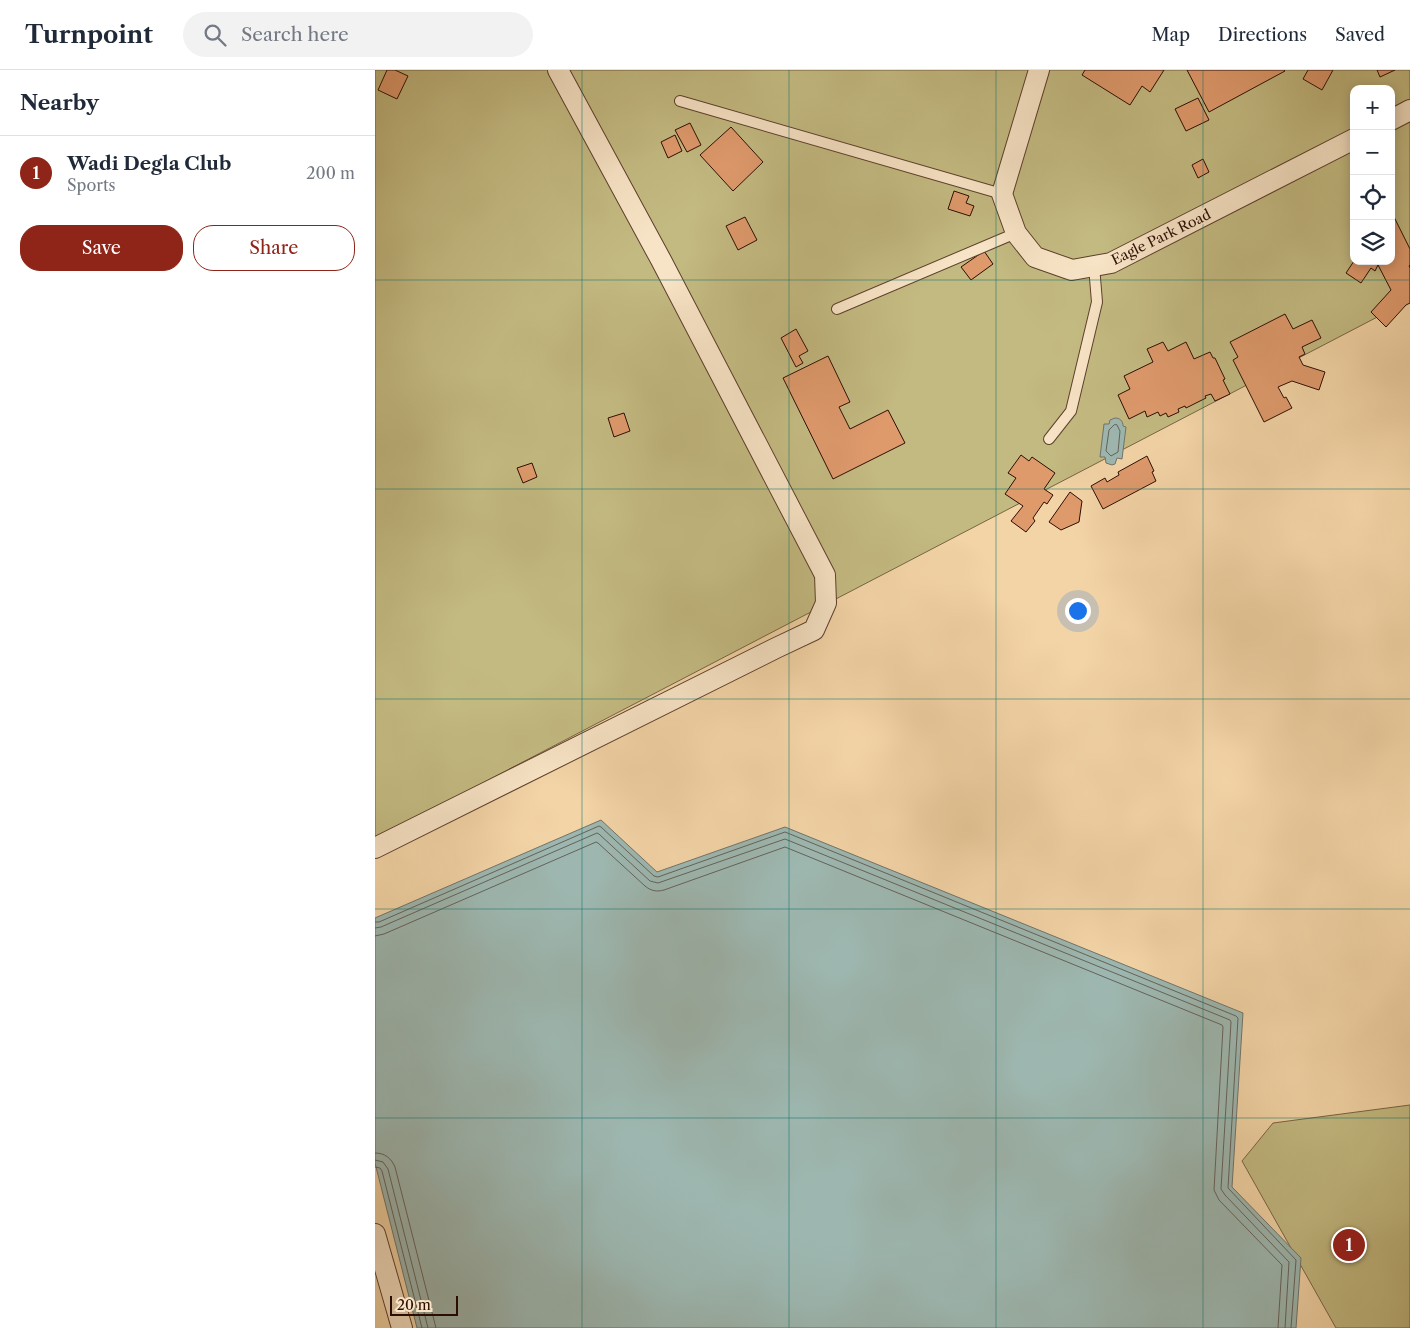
<!DOCTYPE html>
<meta charset="utf-8">
<style>
:root{--surface:#fff;--page:#f2f2f3;--text:#1f2937;--muted:#747a83;--line:#e0e1e3;--accent:#8f2418}
body{margin:0;font-family:"Libre Caslon Text",serif;background:var(--page);color:var(--text)}
.controls{position:absolute;right:15px;top:15px;display:grid;overflow:hidden;border-radius:10px;box-shadow:0 2px 12px #0003}
.controls button{width:45px;height:45px;display:grid;place-items:center;padding:0;border:0;border-bottom:1px solid var(--line);background:var(--surface);color:var(--text);font:25px sans-serif}
.scale{position:absolute;left:15px;bottom:12px;width:68px;box-sizing:border-box;padding-left:5px;border:2px solid #2c0d03;border-top:0;font-size:14px;line-height:18px;white-space:nowrap;color:#2c0d03;-webkit-text-stroke:4px #f7e3c5;paint-order:stroke}
.you{position:absolute;left:702px;top:540px;width:18px;height:18px;margin:-12px;border:4px solid #fff;border-radius:50%;background:#1a73e8;box-shadow:0 0 0 8px #1a73e833}
.badge{display:grid;place-items:center;width:32px;height:32px;border-radius:50%;background:var(--accent);color:#fff;font-size:16px;font-weight:700}
.pin{position:absolute;translate:-50% -50%;border:2px solid #fff;box-shadow:0 1px 5px #0006}
.list{margin:0;padding:0;list-style:none}
h2{display:flex;justify-content:space-between;align-items:center;height:65px;margin:0;padding:0 20px;font-size:21px}
h2 small{font-size:16px;font-weight:400;color:var(--muted)}
.list li{display:grid;grid-template-columns:32px 1fr auto;gap:15px;align-items:center;box-sizing:border-box;height:75px;padding:0 20px;border-top:1px solid var(--line)}
.list b{display:block;font-size:19px;white-space:nowrap}
.list p{margin:0;font-size:16px;white-space:nowrap;color:var(--muted)}
.list em{font-size:16px;font-style:normal;color:var(--muted)}
.actions{display:flex;gap:10px;padding:15px 20px}
.actions a{flex:1;padding:11px 0;border:1px solid var(--accent);border-radius:20px;text-align:center;font-size:18px;color:var(--accent)}
.actions .main{background:var(--accent);color:#fff}
.icon{flex:none;width:28px;height:28px;fill:none;stroke:currentColor;stroke-width:2;stroke-linecap:round;stroke-linejoin:round}
.map{position:relative;flex:none;width:1035px;height:1258px;overflow:hidden}
header{display:flex;align-items:center;gap:30px;box-sizing:border-box;height:70px;padding:0 25px;background:var(--surface);border-bottom:1px solid var(--line)}
header strong{font-size:24px}
nav{display:flex;gap:28px;margin-inline-start:auto;font-size:18px}
.search{width:350px;height:45px;background:var(--page);display:flex;align-items:center;gap:12px;box-sizing:border-box;padding:0 18px;border-radius:28px;color:var(--muted);font-size:19px}
main{display:flex}
aside{flex:1;background:var(--surface)}
.map>svg:first-child{display:block}
.green{fill:#c3ba81;stroke:#786442;fill-rule:evenodd}
.water{fill:#9db7b0;stroke:#70736b}
.lines{fill:none;stroke-linecap:round;stroke-linejoin:round}
.shore{stroke:#64625a;stroke-width:1}
.building{fill:#df9a6c;stroke:#2c0d03}
.lane-casing{stroke:#5e3f2c;stroke-width:12}
.street-casing{stroke:#5e3f2c;stroke-width:22}
.lane{stroke:#f7e3c5;stroke-width:10}
.street{stroke:#f7e3c5;stroke-width:20}
.grid{fill:none;stroke:#0f766e;stroke-width:1;stroke-opacity:0.55}
.labels{text-anchor:middle;stroke-width:4;stroke-linejoin:round;paint-order:stroke}
.street-label{font-size:14px;fill:#2c0d03;stroke:#f7e3c5}
</style>
<header>
<strong>Turnpoint</strong>
<div class="search"><svg class="icon" aria-label="search" viewBox="0 0 24 24"><circle cx="10" cy="10" r="6"/><path d="M15 15l6 6"/></svg>Search here</div>
<nav><a>Map</a><a>Directions</a><a>Saved</a></nav>
</header>
<main>
<aside>
<h2>Nearby<small></small></h2>
<ul class="list">
<li><span class="badge">1</span><div><b>Wadi Degla Club</b><p>Sports</p></div><em>200 m</em></li>
</ul>
<div class="actions"><a class="main">Save</a><a>Share</a></div>
</aside>
<div class="map">
<svg width="1035" height="1258" viewBox="0 0 1035 1258">
<rect width="100%" height="100%" fill="#f3d4a6"/>
<filter id="stains"><feTurbulence type="fractalNoise" baseFrequency=".004" numOctaves="4"/><feColorMatrix values="0 0 0 0 .2 0 0 0 0 .09 0 0 0 0 .02 0 0 0 .5 -.17"/></filter>
<radialGradient id="worn" r=".72"><stop offset=".6" stop-color="#630" stop-opacity="0"/><stop offset="1" stop-color="#630" stop-opacity=".3"/></radialGradient>
<!-- green -->
<g class="green">
<path d="M0,0H1035V230L0,769ZM979,19H1016V191H979Z"/>
<polygon points="1035,1035 1035,1258 961,1258 867,1091 898,1053"/>
</g>
<!-- water -->
<g class="water">
<path d="M740,348C745,348 748,351 748,356L751,357L747,389L742,388L740,394L737,395L731,393L730,387H725L729,354H734L735,350Z"/>
<polygon points="226,750 282,802 410,757 868,943 857,1117 926,1188 921,1258 42,1258 0,1093 0,848"/>
</g>
<g class="lines">
<!-- shore -->
<g class="shore">
<polygon points="742,355 745,361 743,382 736,386 731,381 734,360 739,355"/>
<polyline points="0,852 4,852 224,756 226,757 279,806 283,807 410,762 861,946 863,948 853,1118 921,1190 916,1258"/>
<polyline points="0,858 6,857 222,763 224,764 275,811 283,813 410,769 855,950 856,952 846,1119 850,1125 914,1192 910,1258"/>
<path d="M0,866L9,864L221,772L223,773L270,816C276,821 282,822 289,820L410,777L847,955L848,957L839,1120L844,1130L907,1195L903,1258"/>
<path d="M0,1083C10,1083 16,1088 20,1097L61,1258"/>
<polyline points="0,1090 8,1092 13,1099 53,1258"/>
<polyline points="0,1097 5,1098 7,1101 47,1258"/>
</g>
</g>
<!-- building -->
<g class="building">
<polygon points="12,0 20,0 33,6 22,29 3,20"/>
<polygon points="710,0 789,0 775,22 767,16 755,35 707,5"/>
<polygon points="812,0 909,0 910,1 834,42"/>
<polygon points="933,0 958,0 947,20 928,9"/>
<polygon points="1002,0 1020,0 1005,7"/>
<polygon points="823,28 834,50 811,61 800,39"/>
<polygon points="315,53 326,75 312,82 300,60"/>
<polygon points="356,57 388,92 358,121 325,85"/>
<polygon points="300,65 307,81 293,88 286,72"/>
<polygon points="828,89 834,102 823,108 817,95"/>
<polygon points="579,121 594,126 591,133 599,136 595,146 573,139"/>
<polygon points="1017,143 1035,179 1035,195 1034,196 1035,198 1035,233 1031,235 1011,257 996,242 1016,220 1003,195 1000,201 996,198 986,213 971,203 979,191 1016,191"/>
<polygon points="370,147 382,170 363,180 351,156"/>
<polygon points="609,181 618,194 596,210 586,197"/>
<polygon points="910,244 918,259 937,250 946,268 927,277 930,284 924,287 928,295 950,302 944,320 917,311 903,317 909,328 911,327 917,338 889,352 858,290 863,287 855,272"/>
<polygon points="421,259 433,281 424,286 428,293 421,297 406,268"/>
<polygon points="788,272 793,281 811,272 819,289 835,282 838,288 840,288 850,309 848,310 855,324 840,331 836,324 830,326 831,328 811,338 810,336 803,339 804,342 793,347 791,343 785,346 783,342 772,347 770,341 754,349 743,325 755,319 749,306 778,292 772,279"/>
<polygon points="453,286 475,332 464,337 475,359 513,340 530,373 458,409 408,308"/>
<polygon points="249,343 255,361 239,367 233,348"/>
<polygon points="646,385 654,391 657,387 680,403 669,419 678,425 672,434 669,432 658,448 660,451 651,462 636,451 648,436 630,424 641,408 633,403"/>
<polygon points="772,386 779,401 777,402 781,411 728,439 716,416 730,408 732,412 744,405 743,402"/>
<polygon points="157,393 162,407 148,413 142,398"/>
<polygon points="695,422 707,431 704,452 686,460 674,452"/>
</g>
<g class="lines">
<defs>
<g id="lane">
<polyline points="305,31 627,124"/>
<polyline points="462,239 641,163"/>
<polyline points="674,369 696,341 722,232 719,196"/>
</g>
<g id="street">
<polyline points="664,0 627,124 641,163 660,187 697,200 736,193 979,69"/>
<polyline points="1016,50 1035,40"/>
<polyline points="0,778 401,578 439,560 451,533 450,505 286,190 183,0"/>
<polyline points="0,1164 27,1258"/>
</g>
</defs>
<!-- lane casing -->
<use href="#lane" class="lane-casing"/>
<!-- street casing -->
<use href="#street" class="street-casing"/>
<!-- lane -->
<use href="#lane" class="lane"/>
<!-- street -->
<use href="#street" class="street"/>
</g>
<!-- grid -->
<path class="grid" d="M207,0V1258M414,0V1258M621,0V1258M828,0V1258M0,210H1035M0,419H1035M0,629H1035M0,839H1035M0,1048H1035"/>
<g class="labels">
<!-- street labels -->
<g class="street-label">
<text transform="translate(786 167) rotate(-26)" y="5">Eagle Park Road</text>
</g>
</g>
<rect width="100%" height="100%" filter="url(#stains)"/>
<rect width="100%" height="100%" fill="url(#worn)"/>
</svg>
<div class="controls">
<button>+</button>
<button>−</button>
<button><svg class="icon" aria-label="locate" viewBox="0 0 24 24"><circle cx="12" cy="12" r="6"/><path d="M12 2v4M12 18v4M2 12h4M18 12h4"/></svg></button>
<button><svg class="icon" aria-label="layers" viewBox="0 0 24 24"><path d="M12 4l9 5-9 5-9-5zM3 14l9 5 9-5"/></svg></button>
</div>
<div class="scale">20 m</div>
<div class="you"></div>
<div class="pin badge" style="left:974px;top:1175px">1</div>
</div>
</main>
